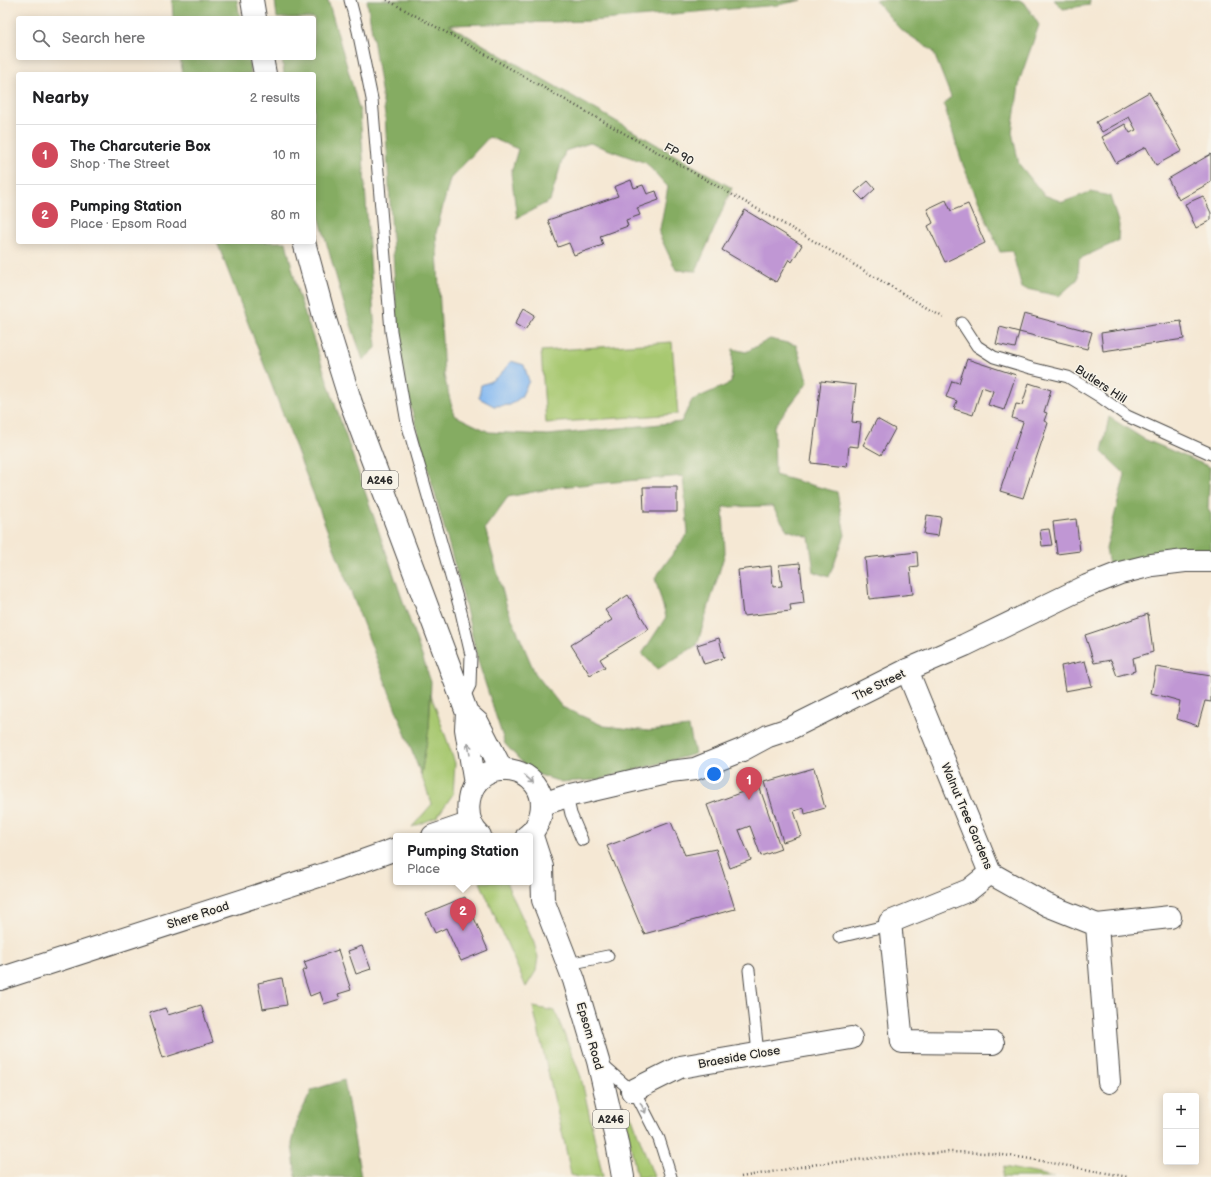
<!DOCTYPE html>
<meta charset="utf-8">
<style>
:root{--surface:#fff;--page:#f6f6f6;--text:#202124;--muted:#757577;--line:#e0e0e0;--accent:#d1495b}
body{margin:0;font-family:"Balsamiq Sans",sans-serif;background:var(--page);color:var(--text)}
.controls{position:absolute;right:12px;bottom:12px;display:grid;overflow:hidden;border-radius:4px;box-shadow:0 2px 10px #0003}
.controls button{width:36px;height:36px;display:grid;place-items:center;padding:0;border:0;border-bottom:1px solid var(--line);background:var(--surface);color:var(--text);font:20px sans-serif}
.you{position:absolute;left:714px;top:774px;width:14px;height:14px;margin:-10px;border:3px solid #fff;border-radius:50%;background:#1a73e8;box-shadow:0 0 0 6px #1a73e833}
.badge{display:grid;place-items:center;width:26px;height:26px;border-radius:50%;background:var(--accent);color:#fff;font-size:13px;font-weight:700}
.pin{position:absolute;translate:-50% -33px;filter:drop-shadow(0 1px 2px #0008)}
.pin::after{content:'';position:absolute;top:21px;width:14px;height:12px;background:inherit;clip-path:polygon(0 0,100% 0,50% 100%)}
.popup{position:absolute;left:393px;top:833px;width:140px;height:52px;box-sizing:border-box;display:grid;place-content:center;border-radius:4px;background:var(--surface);filter:drop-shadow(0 1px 3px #0005);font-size:13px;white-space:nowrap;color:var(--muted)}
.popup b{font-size:15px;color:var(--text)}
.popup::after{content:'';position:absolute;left:50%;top:100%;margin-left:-8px;border:8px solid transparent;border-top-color:var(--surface)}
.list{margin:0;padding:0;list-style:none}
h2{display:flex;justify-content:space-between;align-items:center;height:52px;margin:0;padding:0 16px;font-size:17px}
h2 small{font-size:13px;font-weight:400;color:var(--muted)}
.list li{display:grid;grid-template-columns:26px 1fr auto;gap:12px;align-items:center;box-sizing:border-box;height:60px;padding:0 16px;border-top:1px solid var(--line)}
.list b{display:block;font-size:15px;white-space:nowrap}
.list p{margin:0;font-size:13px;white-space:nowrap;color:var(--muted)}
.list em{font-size:13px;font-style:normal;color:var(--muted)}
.icon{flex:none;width:22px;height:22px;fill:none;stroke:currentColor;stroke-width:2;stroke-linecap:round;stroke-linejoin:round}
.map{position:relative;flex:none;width:1211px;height:1177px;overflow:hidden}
.search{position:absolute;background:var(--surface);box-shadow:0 2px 10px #0003;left:16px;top:16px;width:300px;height:44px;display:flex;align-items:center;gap:10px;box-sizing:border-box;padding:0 14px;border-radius:4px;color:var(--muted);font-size:15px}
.panel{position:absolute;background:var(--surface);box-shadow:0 2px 10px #0003;left:16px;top:72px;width:300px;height:172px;border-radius:4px}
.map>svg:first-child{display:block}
.green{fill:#a7c870;stroke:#697a4e}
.forest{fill:#85ac62;stroke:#586c46}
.water{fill:#83b8f1;stroke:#57728e}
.building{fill:#c097d4}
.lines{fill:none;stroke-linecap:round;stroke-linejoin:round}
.lane-casing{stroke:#494744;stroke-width:13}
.street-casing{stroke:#494744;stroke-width:24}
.secondary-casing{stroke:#494744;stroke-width:24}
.primary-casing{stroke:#494744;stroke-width:24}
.path{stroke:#494744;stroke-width:2.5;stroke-dasharray:1 3;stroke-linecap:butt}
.lane{stroke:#fff;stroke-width:11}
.street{stroke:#fff;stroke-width:22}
.secondary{stroke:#fff;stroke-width:22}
.primary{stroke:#fff;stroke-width:22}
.oneway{stroke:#a0a0a0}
.labels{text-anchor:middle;stroke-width:3;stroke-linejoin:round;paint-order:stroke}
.shield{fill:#f7f3e8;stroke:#686764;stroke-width:1}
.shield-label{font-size:11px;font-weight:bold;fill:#2b2b2b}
.street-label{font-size:12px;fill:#2b2b2b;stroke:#f7f3e8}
</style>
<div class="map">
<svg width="1211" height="1177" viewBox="0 0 1211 1177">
<rect width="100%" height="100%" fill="#f7f3e8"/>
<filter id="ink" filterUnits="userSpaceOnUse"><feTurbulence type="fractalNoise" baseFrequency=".025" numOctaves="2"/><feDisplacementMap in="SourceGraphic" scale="8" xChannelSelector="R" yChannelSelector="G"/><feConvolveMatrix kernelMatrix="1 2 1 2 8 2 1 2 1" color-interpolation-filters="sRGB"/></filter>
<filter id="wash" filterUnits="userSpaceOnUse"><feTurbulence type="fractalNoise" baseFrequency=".012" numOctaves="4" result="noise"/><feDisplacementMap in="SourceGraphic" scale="16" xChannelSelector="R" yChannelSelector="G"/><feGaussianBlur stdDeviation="0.9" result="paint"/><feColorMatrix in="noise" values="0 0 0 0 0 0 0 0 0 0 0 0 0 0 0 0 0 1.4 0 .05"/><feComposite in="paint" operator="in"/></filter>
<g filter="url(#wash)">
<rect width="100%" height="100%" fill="#f5e8d4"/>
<!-- green -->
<g class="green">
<polygon points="672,342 678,414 546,423 541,351"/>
<polygon points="431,695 455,763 453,794 437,817 412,827 432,804 421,775 429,728"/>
<polygon points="480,882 506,882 534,943 538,957 536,971 526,987"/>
<polygon points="533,1007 555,1011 581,1077 603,1177 578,1177 571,1175 565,1145"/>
<polygon points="628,1107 654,1177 637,1177 623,1108"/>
<polygon points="1004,1167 1054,1177 1002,1177"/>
</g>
<!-- forest -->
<g class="forest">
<polygon points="172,0 237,0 240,18 173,18"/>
<polygon points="275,0 328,0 360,112 376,348 363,360 344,304 314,199 314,74 284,74 282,58 314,58 314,18 277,18"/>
<polygon points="367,0 802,0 778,5 591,21 449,25 732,188 696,271 676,270 659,234 668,187 646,163 590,143 565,151 550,201 517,218 511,173 518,149 489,137 450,179 436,233 444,376 454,415 489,432 548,435 681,422 692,400 731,383 733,349 746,352 770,339 796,345 808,382 774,426 775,475 837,492 845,535 829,577 814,572 809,537 787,530 772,506 723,507 725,553 697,645 658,669 642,654 666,617 655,578 688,533 683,476 558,487 508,497 485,528 507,607 535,673 562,707 604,726 649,731 689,727 695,754 597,780 561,782 531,772 505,744 478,661 462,592 406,389 397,322 385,115"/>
<polygon points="875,0 1019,0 1025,3 1039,25 1020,79 1012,132 1019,164 1044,195 1063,202 1090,192 1110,196 1119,225 1118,241 1079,259 1078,279 1059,296 1022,288 1012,251 1000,252 963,165 944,105 951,97 933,51 900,29"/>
<polygon points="1054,0 1090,0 1089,5 1063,9"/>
<polygon points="180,58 248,58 251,74 183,74"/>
<polygon points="217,242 286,242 298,293 343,428 431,682 429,728 421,775"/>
<polygon points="1109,417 1144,439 1210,467 1208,509 1211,514 1211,552 1149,558 1109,565 1106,549 1125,474 1102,452"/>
<polygon points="344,1080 361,1177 296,1177 292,1144 298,1118 312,1090"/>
</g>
<!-- water -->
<path class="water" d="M511,361L524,365L529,381L521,397L510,405L494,406L479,398L481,385C497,380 501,374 511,361Z"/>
<g id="blocks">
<!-- building -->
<g class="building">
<polygon points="1149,92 1182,151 1156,165 1146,147 1116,163 1102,137 1125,124 1130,133 1136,130 1129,117 1102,132 1096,122"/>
<polygon points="1211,154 1211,182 1179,200 1168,179"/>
<polygon points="631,180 634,188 643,185 647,194 656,191 659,200 637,208 640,215 626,220 628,226 600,236 603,245 574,255 569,243 558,247 548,220 618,196 614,187"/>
<polygon points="868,181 875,189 863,200 855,192"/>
<polygon points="1203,196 1211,213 1211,220 1196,228 1185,204"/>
<polygon points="946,200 951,211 968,204 985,243 945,262 928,226 933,223 927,209"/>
<polygon points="745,210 802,245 792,262 789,259 776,282 722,250"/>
<polygon points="524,308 535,315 525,330 515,324"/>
<polygon points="1024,314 1092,332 1087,349 1019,332"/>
<polygon points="1181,321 1184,339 1103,351 1101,333"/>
<polygon points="1000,327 1019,332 1015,348 996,344"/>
<polygon points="967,359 1016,375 1004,410 988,405 993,391 982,387 973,415 954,409 957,401 946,397 952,381 959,383"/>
<polygon points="821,381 856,385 852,422 861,423 858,447 849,446 847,467 811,463"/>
<polygon points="1029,383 1051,390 1044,412 1047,413 1044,421 1048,423 1023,498 1000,491 1023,422 1012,418 1016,404 1022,405"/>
<polygon points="877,419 895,429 881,455 863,445"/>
<polygon points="643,487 677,487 677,512 644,512"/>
<polygon points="927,515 941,517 938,536 924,534"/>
<polygon points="1076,519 1080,551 1057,554 1053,522"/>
<polygon points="1049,529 1052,545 1042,546 1040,530"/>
<polygon points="917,552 918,566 910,567 913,594 869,599 865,558"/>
<polygon points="800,563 804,603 790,605 791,611 743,616 738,570 771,566 773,587 782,586 779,565"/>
<polygon points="628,595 649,629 600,659 605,667 590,675 571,645 612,620 605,610"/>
<polygon points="1148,614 1153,652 1133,658 1135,671 1117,676 1111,660 1094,663 1085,635"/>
<polygon points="719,638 724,658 704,664 697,645"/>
<polygon points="1085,661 1092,686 1065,691 1061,666"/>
<polygon points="1156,667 1211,676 1211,702 1205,701 1198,726 1177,719 1180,701 1151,693"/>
<polygon points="814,768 825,808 805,814 804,808 794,811 802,836 783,842 765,782"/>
<polygon points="759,786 781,849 761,856 750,826 739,830 751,860 730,868 707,805"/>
<polygon points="671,822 685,855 716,849 735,909 644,934 607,846"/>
<polygon points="465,897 488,950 461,961 446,928 435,933 426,913"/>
<polygon points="362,946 371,969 356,974 348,951"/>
<polygon points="338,950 351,990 338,994 340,999 324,1004 320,992 310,996 302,971 307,969 304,962"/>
<polygon points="282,978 287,1005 263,1009 258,983"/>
<polygon points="201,1005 213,1042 163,1058 149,1013 165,1008 168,1015"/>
</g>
</g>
</g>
<g filter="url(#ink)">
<use href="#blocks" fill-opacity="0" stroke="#494744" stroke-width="1"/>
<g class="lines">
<defs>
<g id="lane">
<polyline points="350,0 358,31 372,99 391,331 407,423 461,612 471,655 470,685 462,701"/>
<polyline points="962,323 977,346 994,357 1031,368 1068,377 1099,396 1127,416 1211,454"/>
<polyline points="567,796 571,814 582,840"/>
<polyline points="839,937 881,927 890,922"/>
<polyline points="568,964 608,956"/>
<polyline points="749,970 758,1053"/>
<polyline points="601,1064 632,1091 635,1092 659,1139 671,1177"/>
</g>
<g id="street">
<polyline points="907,670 990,873 1047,905 1097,925 1109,1082"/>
<polyline points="433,836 471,823"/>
<polyline points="990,873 969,890 890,922 902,1042 993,1043"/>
<polyline points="1097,925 1170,917"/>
<polyline points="0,979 340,869 396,849"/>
<polyline points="632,1091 680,1067 851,1038"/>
</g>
<polyline id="secondary" points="543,804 567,796 670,772 695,769 742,750 768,736 789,729 907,670 965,645 1087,586 1120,573 1152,565 1185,561 1211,561"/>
<g id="primary">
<polyline points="252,0 255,18"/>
<polyline points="262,58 265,74"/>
<polyline points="304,242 324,316 351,403 467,713 478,723 502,770"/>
<polyline points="467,713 466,729 475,784"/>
<polyline points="531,833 542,867 543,900 574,980 598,1061 617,1143 623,1177"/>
<path d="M480,836C470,827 467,813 469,800C476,752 551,765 541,813C539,822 535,831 527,836"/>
</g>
</defs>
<!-- lane casing -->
<use href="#lane" class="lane-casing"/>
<!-- street casing -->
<use href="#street" class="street-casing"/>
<!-- secondary casing -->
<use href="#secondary" class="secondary-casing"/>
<!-- primary casing -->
<use href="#primary" class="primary-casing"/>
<!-- path -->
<g class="path">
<polyline points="387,0 460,40 819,244 944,318"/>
<polyline points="741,1177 818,1164 874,1158 949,1152 988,1153 1025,1158 1128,1177"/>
</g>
<!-- lane -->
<use href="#lane" class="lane"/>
<!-- street -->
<use href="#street" class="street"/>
<!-- secondary -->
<use href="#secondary" class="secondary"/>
<!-- primary -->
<use href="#primary" class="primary"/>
</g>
<!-- one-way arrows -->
<defs><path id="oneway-shaft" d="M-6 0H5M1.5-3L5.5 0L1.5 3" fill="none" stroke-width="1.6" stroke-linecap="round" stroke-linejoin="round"/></defs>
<g class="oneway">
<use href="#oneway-shaft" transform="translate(469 749) rotate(-99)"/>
<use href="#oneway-shaft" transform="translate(529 779) rotate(41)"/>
<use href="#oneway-shaft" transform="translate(643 1108) rotate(63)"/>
</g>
</g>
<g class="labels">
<!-- shield labels -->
<g class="shield">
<rect x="362" y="471" width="36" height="18" rx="3"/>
<rect x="593" y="1110" width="36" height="18" rx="3"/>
</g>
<g class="shield-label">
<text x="380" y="484">A246</text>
<text x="611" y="1123">A246</text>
</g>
<!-- street labels -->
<g class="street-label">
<text transform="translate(679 154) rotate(30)" y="4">FP 90</text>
<text transform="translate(1101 384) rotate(33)" y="4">Butlers Hill</text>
<text transform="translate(879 685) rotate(-26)" y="4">The Street</text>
<text transform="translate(967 816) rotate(67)" y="4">Walnut Tree Gardens</text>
<text transform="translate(198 915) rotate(-18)" y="4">Shere Road</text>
<text transform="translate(590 1036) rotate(74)" y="4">Epsom Road</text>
<text transform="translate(739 1057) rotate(-10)" y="4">Braeside Close</text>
</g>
</g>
</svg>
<div class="controls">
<button>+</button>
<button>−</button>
</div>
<div class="you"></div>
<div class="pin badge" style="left:749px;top:800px">1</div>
<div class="pin badge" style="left:463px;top:931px">2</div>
<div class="popup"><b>Pumping Station</b>Place</div>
<div class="search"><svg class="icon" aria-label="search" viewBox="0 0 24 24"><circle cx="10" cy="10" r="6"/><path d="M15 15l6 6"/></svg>Search here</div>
<section class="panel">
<h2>Nearby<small>2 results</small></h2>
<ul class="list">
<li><span class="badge">1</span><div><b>The Charcuterie Box</b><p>Shop · The Street</p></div><em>10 m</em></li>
<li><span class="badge">2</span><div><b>Pumping Station</b><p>Place · Epsom Road</p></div><em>80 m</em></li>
</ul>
</section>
</div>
